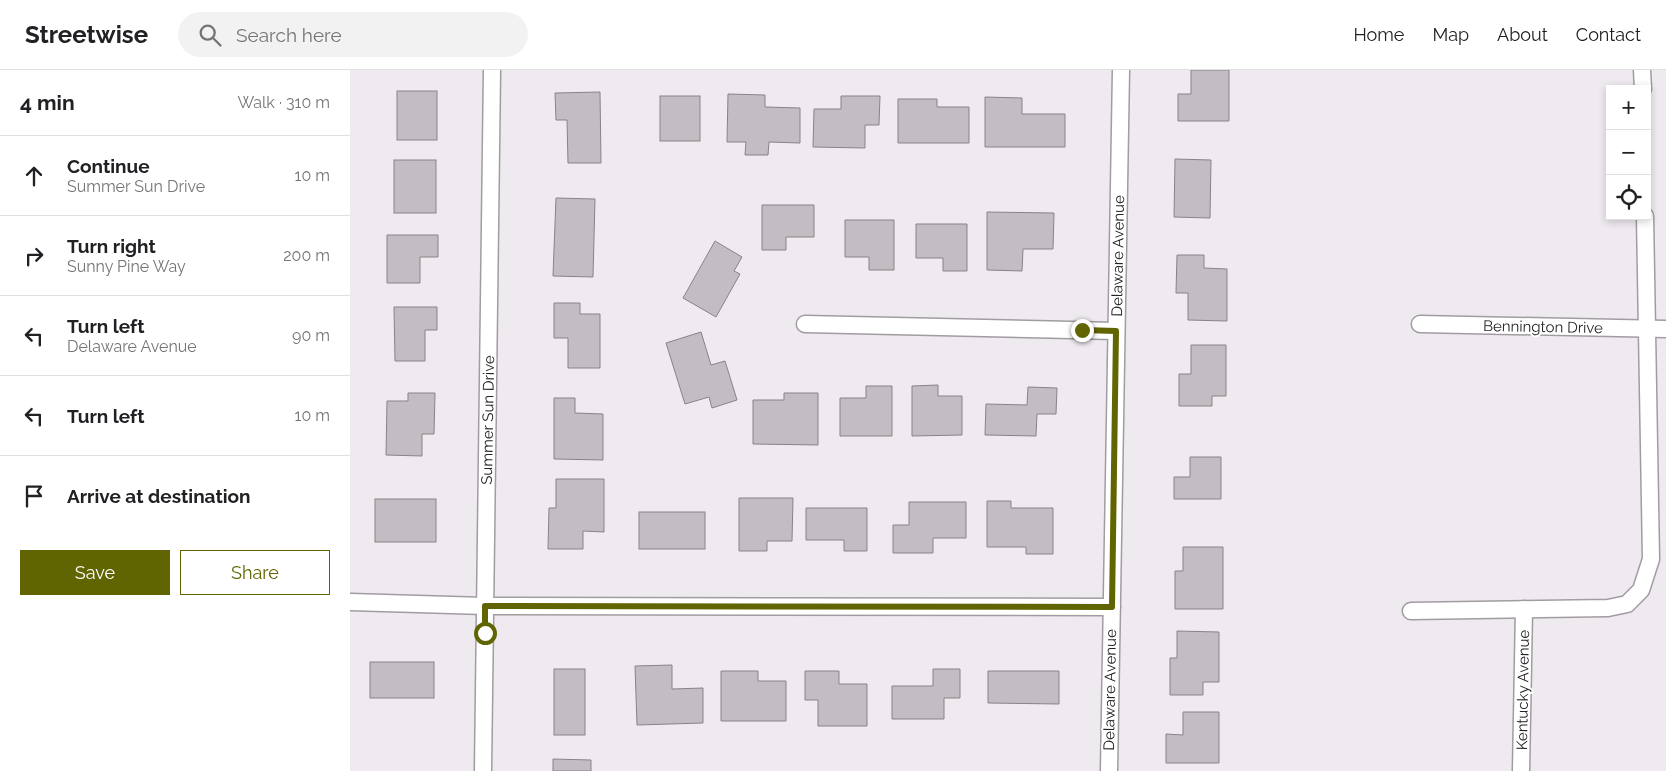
<!DOCTYPE html>
<meta charset="utf-8">
<style>
:root{--surface:#fff;--page:#f2f2f2;--text:#202124;--muted:#757577;--line:#e0e0e0;--accent:#616501}
body{margin:0;font-family:Raleway,sans-serif;background:var(--page);color:var(--text)}
.controls{position:absolute;right:15px;top:15px;display:grid;overflow:hidden;border-radius:0px;box-shadow:0 2px 8px #0003}
.controls button{width:45px;height:45px;display:grid;place-items:center;padding:0;border:0;border-bottom:1px solid var(--line);background:var(--surface);color:var(--text);font:25px sans-serif}
.stop{position:absolute;width:15px;height:15px;margin:-11px;border:4px solid #616501;border-radius:50%;background:#fff}
.stop.end{background:#616501;border-color:#fff;box-shadow:0 1px 5px #0008}
.list{margin:0;padding:0;list-style:none}
h2{display:flex;justify-content:space-between;align-items:center;height:65px;margin:0;padding:0 20px;font-size:21px}
h2 small{font-size:16px;font-weight:400;color:var(--muted)}
.list li{display:grid;grid-template-columns:32px 1fr auto;gap:15px;align-items:center;box-sizing:border-box;height:80px;padding:0 20px;border-top:1px solid var(--line)}
.list b{display:block;font-size:19px;white-space:nowrap}
.list p{margin:0;font-size:16px;white-space:nowrap;color:var(--muted)}
.list em{font-size:16px;font-style:normal;color:var(--muted)}
.actions{display:flex;gap:10px;padding:15px 20px}
.actions a{flex:1;padding:11px 0;border:1px solid var(--accent);border-radius:0px;text-align:center;font-size:18px;color:var(--accent)}
.actions .main{background:var(--accent);color:#fff}
.icon{flex:none;width:28px;height:28px;fill:none;stroke:currentColor;stroke-width:2;stroke-linecap:round;stroke-linejoin:round}
.map{position:relative;flex:none;width:1316px;height:701px;overflow:hidden}
header{display:flex;align-items:center;gap:30px;box-sizing:border-box;height:70px;padding:0 25px;background:var(--surface);border-bottom:1px solid var(--line)}
header strong{font-size:24px}
nav{display:flex;gap:28px;margin-inline-start:auto;font-size:18px}
.search{width:350px;height:45px;background:var(--page);display:flex;align-items:center;gap:12px;box-sizing:border-box;padding:0 18px;border-radius:28px;color:var(--muted);font-size:19px}
main{display:flex}
aside{flex:1;background:var(--surface)}
.map>svg:first-child{display:block}
.building{fill:#c2bdc2;stroke:#878388}
.lines{fill:none;stroke-linecap:round;stroke-linejoin:round}
.minor-casing{stroke:#a19ca1;stroke-width:19}
.minor{stroke:#fff;stroke-width:16}
.route{stroke:#616501;stroke-width:6}
.labels{text-anchor:middle;stroke-width:4;stroke-linejoin:round;paint-order:stroke}
.street-label{font-size:15px;fill:#242224;stroke:#fff}
</style>
<header>
<strong>Streetwise</strong>
<div class="search"><svg class="icon" aria-label="search" viewBox="0 0 24 24"><circle cx="10" cy="10" r="6"/><path d="M15 15l6 6"/></svg>Search here</div>
<nav><a>Home</a><a>Map</a><a>About</a><a>Contact</a></nav>
</header>
<main>
<aside>
<h2>4 min<small>Walk · 310 m</small></h2>
<ul class="list">
<li><svg class="icon" aria-label="ahead" viewBox="0 0 24 24"><path d="M12 20V5M6 11l6-6 6 6"/></svg><div><b>Continue</b><p>Summer Sun Drive</p></div><em>10 m</em></li>
<li><svg class="icon" aria-label="right" viewBox="0 0 24 24"><path d="M7 20v-9h11M14 6l5 5-5 5"/></svg><div><b>Turn right</b><p>Sunny Pine Way</p></div><em>200 m</em></li>
<li><svg class="icon" aria-label="left" viewBox="0 0 24 24"><path d="M17 20v-9H6M10 6l-5 5 5 5"/></svg><div><b>Turn left</b><p>Delaware Avenue</p></div><em>90 m</em></li>
<li><svg class="icon" aria-label="left" viewBox="0 0 24 24"><path d="M17 20v-9H6M10 6l-5 5 5 5"/></svg><div><b>Turn left</b></div><em>10 m</em></li>
<li><svg class="icon" aria-label="arrive" viewBox="0 0 24 24"><path d="M6 21V4h12l-3 4 3 4H6"/></svg><div><b>Arrive at destination</b></div></li>
</ul>
<div class="actions"><a class="main">Save</a><a>Share</a></div>
</aside>
<div class="map">
<svg width="1316" height="701" viewBox="0 0 1316 701">
<rect width="100%" height="100%" fill="#eeeaef"/>
<!-- building -->
<g class="building">
<polygon points="841,0 879,0 879,51 828,51 828,24 841,24"/>
<rect x="47" y="21" width="40" height="49"/>
<polygon points="250,22 251,93 218,93 217,50 206,50 205,23"/>
<polygon points="378,24 415,25 415,37 450,38 450,73 419,72 418,85 395,85 396,72 377,72"/>
<rect x="310" y="26" width="40" height="45"/>
<polygon points="491,26 530,26 529,55 515,55 515,78 463,77 464,39 491,39"/>
<polygon points="635,27 672,28 672,44 715,44 715,77 635,77"/>
<polygon points="548,29 587,29 587,37 619,37 619,73 548,73"/>
<polygon points="825,89 861,90 860,148 824,147"/>
<rect x="44" y="90" width="42" height="53"/>
<polygon points="206,128 245,129 243,207 203,206"/>
<polygon points="412,135 464,135 464,167 436,167 436,180 412,180"/>
<polygon points="637,142 704,143 703,179 673,179 672,201 637,200"/>
<polygon points="495,150 544,150 544,200 519,200 519,187 495,187"/>
<polygon points="566,154 617,154 617,201 593,201 593,188 566,188"/>
<polygon points="37,165 88,165 88,187 70,187 70,213 37,213"/>
<polygon points="365,171 392,187 384,201 390,204 366,247 333,228"/>
<polygon points="827,185 854,185 854,198 877,199 877,251 838,250 838,223 826,223"/>
<polygon points="204,233 230,233 230,244 250,244 250,298 218,298 218,268 204,268"/>
<polygon points="44,237 87,237 87,260 75,260 75,291 45,291"/>
<polygon points="351,262 361,295 375,291 387,330 362,338 359,327 335,334 316,273"/>
<polygon points="841,275 876,275 876,326 862,326 862,336 829,336 829,304 841,304"/>
<polygon points="588,315 588,326 612,326 612,365 562,366 562,316"/>
<polygon points="516,316 542,316 542,366 490,366 490,328 516,328"/>
<polygon points="678,317 707,318 706,344 687,344 686,366 635,365 636,334 677,335"/>
<polygon points="58,323 85,323 84,364 72,364 72,386 36,385 37,331 58,331"/>
<polygon points="434,323 468,323 468,375 403,374 403,330 434,330"/>
<polygon points="204,328 225,328 225,343 253,344 253,390 204,389"/>
<polygon points="840,387 871,387 871,429 824,429 824,407 840,407"/>
<polygon points="206,409 254,409 254,462 233,461 233,479 198,479 199,438 206,438"/>
<polygon points="389,428 443,428 442,471 417,471 417,481 389,481"/>
<rect x="25" y="429" width="61" height="43"/>
<polygon points="637,431 661,431 661,438 703,438 703,484 676,484 676,477 637,477"/>
<polygon points="559,432 616,432 616,468 583,468 583,483 543,483 543,455 559,455"/>
<polygon points="456,438 517,438 517,481 494,481 494,470 456,470"/>
<rect x="289" y="442" width="66" height="37"/>
<polygon points="833,477 873,477 873,539 825,539 825,501 833,501"/>
<polygon points="827,561 869,562 869,612 853,612 853,625 820,625 820,588 827,588"/>
<rect x="20" y="592" width="64" height="36"/>
<polygon points="322,595 322,619 353,618 353,653 287,655 285,596"/>
<rect x="204" y="599" width="31" height="66"/>
<polygon points="583,599 610,599 610,628 594,628 594,649 542,649 542,616 583,616"/>
<polygon points="371,601 408,601 408,611 436,611 436,651 371,651"/>
<polygon points="455,601 489,601 489,614 517,614 517,656 468,656 468,630 455,630"/>
<polygon points="638,601 709,601 709,634 638,633"/>
<polygon points="833,642 869,642 869,693 816,693 816,664 833,665"/>
<polygon points="203,689 241,690 241,701 203,701"/>
</g>
<g class="lines">
<defs>
<g id="minor">
<polyline points="1292,0 1293,19"/>
<polyline points="455,254 766,261"/>
<polyline points="1070,254 1316,259"/>
<polyline points="0,532 135,536 762,537"/>
<polyline points="1061,541 1258,538 1277,534 1291,520 1301,489 1295,146"/>
<polyline points="133,701 142,0"/>
<polyline points="759,701 771,0"/>
<polyline points="1171,701 1174,539"/>
</g>
</defs>
<!-- minor casing -->
<use href="#minor" class="minor-casing"/>
<!-- minor -->
<use href="#minor" class="minor"/>
</g>
<g class="lines">
<!-- route -->
<polyline class="route" points="135,563 135,536 762,537 766,261 732,260"/>
</g>
<g class="labels">
<!-- street labels -->
<g class="street-label">
<text transform="translate(768 186) rotate(-89)" y="5">Delaware Avenue</text>
<text transform="translate(1193 257) rotate(1)" y="5">Bennington Drive</text>
<text transform="translate(138 350) rotate(-89)" y="5">Summer Sun Drive</text>
<text transform="translate(760 620) rotate(-89)" y="5">Delaware Avenue</text>
<text transform="translate(1173 620) rotate(-89)" y="5">Kentucky Avenue</text>
</g>
</g>
</svg>
<div class="controls">
<button>+</button>
<button>−</button>
<button><svg class="icon" aria-label="locate" viewBox="0 0 24 24"><circle cx="12" cy="12" r="6"/><path d="M12 2v4M12 18v4M2 12h4M18 12h4"/></svg></button>
</div>
<div class="stop" style="left:135px;top:563px"></div>
<div class="stop end" style="left:732px;top:260px"></div>
</div>
</main>
